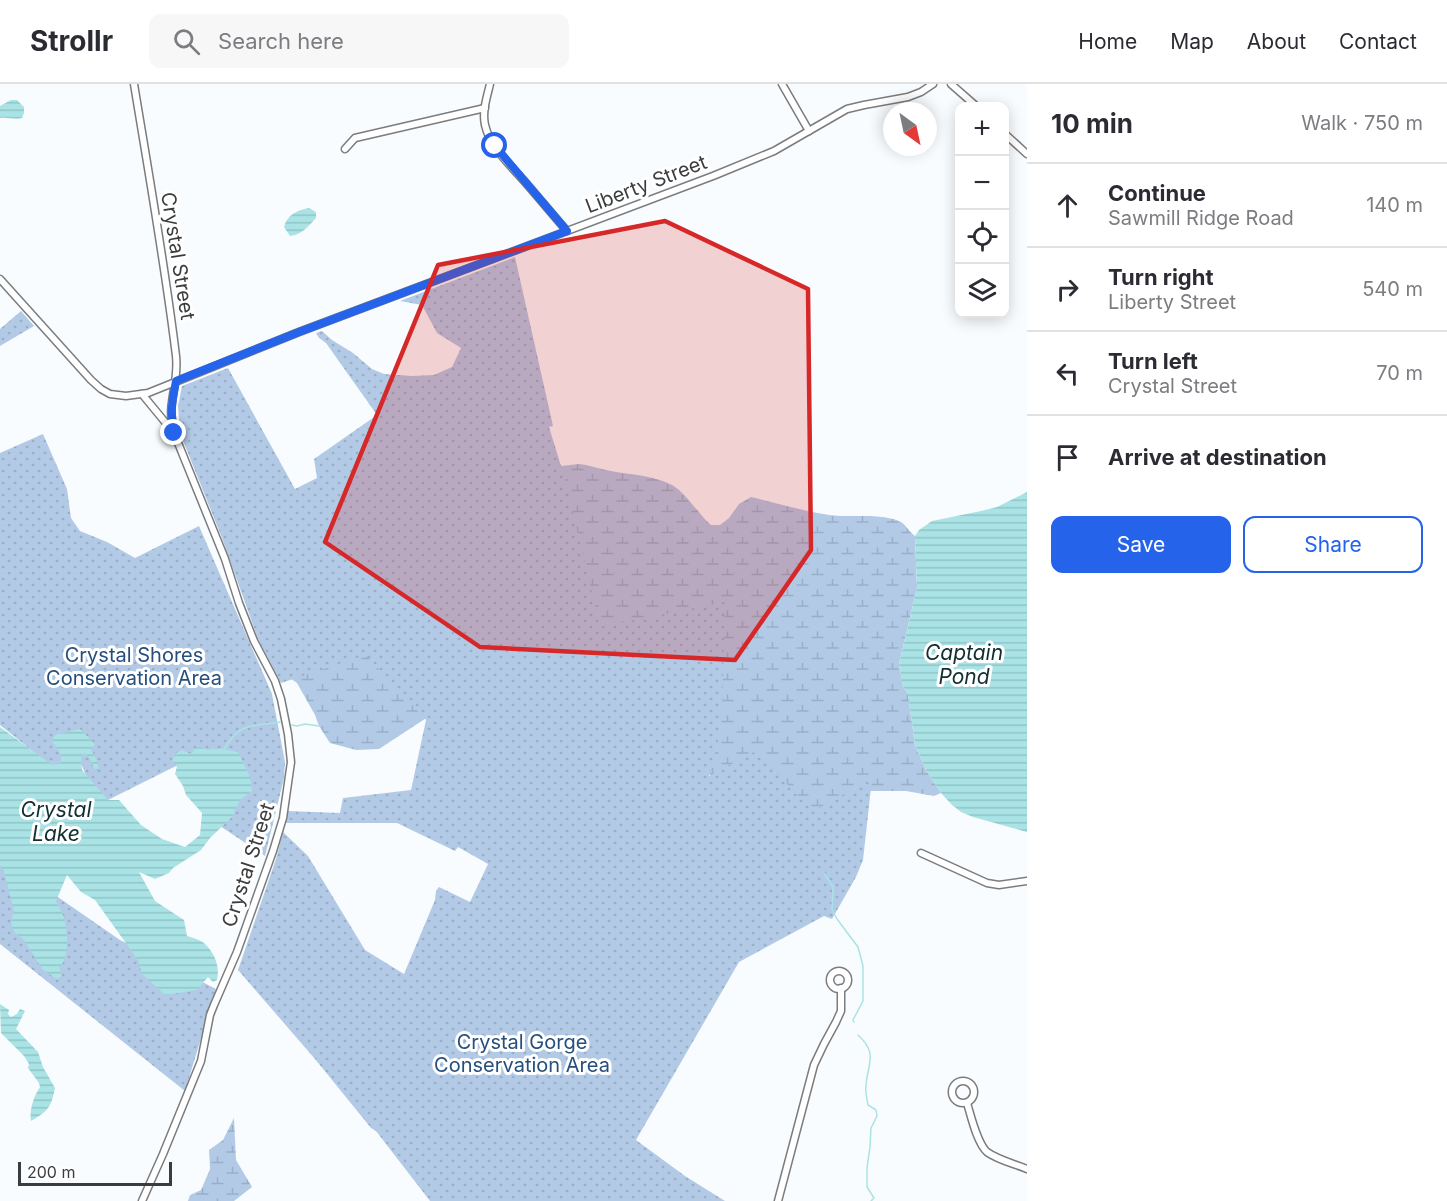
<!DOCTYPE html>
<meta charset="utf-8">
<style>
:root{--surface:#fff;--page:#f7f7f7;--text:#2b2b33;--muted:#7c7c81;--line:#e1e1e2;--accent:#2563eb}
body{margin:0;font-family:Inter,sans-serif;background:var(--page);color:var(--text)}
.controls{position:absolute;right:18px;top:18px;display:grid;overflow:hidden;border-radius:12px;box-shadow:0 3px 15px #0003}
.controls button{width:54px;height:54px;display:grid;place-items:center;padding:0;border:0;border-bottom:2px solid var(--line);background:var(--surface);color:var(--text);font:30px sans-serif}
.compass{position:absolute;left:883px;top:18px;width:54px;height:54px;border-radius:50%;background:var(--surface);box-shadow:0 3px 15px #0003;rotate:147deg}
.scale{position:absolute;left:18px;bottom:15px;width:154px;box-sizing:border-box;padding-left:6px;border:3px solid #3b3c3d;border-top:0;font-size:16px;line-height:21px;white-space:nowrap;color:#3b3c3d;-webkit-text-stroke:4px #fff;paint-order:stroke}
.stop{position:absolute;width:18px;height:18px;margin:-14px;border:4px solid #2563eb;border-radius:50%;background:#fff}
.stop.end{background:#2563eb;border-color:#fff;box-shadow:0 2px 6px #0008}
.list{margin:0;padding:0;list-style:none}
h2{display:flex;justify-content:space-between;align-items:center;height:78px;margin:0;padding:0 24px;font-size:26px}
h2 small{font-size:20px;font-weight:400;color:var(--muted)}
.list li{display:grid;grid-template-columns:39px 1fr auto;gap:18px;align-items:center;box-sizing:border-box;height:84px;padding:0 24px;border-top:2px solid var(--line)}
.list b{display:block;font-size:22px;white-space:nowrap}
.list p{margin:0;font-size:20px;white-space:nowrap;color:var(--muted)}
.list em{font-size:20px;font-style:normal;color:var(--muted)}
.actions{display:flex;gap:12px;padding:18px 24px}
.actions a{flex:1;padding:14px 0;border:2px solid var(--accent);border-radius:12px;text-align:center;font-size:21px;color:var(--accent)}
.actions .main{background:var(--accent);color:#fff}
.icon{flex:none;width:33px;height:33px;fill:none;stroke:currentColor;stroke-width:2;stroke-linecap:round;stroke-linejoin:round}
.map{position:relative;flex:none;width:1027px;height:1117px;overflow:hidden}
header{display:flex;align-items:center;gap:36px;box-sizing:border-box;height:84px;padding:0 30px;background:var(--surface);border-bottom:2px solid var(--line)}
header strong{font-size:28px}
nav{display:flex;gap:33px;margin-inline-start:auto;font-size:21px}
.search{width:420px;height:54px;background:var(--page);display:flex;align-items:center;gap:15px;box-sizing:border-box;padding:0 21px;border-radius:12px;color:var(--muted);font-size:22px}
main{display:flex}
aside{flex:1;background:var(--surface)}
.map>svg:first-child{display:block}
.wetland{fill:url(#wetland-marsh)}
.park{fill:url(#park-dots)}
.water{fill:url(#water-rules)}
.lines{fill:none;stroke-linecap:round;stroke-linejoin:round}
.stream{stroke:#a9e3e5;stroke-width:1.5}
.minor-casing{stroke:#7a7c7e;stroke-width:9}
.minor{stroke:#fff;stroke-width:6}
.route{stroke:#2563eb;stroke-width:8}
.marked{fill:#d62828;fill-opacity:0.2;stroke:#d62828;stroke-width:4.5;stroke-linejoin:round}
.labels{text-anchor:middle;stroke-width:6;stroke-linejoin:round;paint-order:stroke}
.street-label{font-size:20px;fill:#3b3c3d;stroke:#fff}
.park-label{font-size:20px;fill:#264f7d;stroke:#fff}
.water-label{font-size:21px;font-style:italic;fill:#112f30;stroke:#fff}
</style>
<header>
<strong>Strollr</strong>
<div class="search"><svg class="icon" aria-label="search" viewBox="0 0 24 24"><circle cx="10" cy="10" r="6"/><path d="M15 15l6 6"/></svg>Search here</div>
<nav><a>Home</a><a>Map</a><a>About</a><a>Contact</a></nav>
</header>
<main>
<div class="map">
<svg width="1027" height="1117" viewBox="0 0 1027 1117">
<defs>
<pattern id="wetland-marsh" width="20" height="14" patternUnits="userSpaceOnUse" patternTransform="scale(1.5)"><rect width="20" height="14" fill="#b2cae6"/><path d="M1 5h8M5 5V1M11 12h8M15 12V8" fill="none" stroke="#9aaec6"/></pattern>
<pattern id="park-dots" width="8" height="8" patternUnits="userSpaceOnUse" patternTransform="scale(1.5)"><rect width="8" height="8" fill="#b2cae6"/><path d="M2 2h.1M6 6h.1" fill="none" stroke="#9aaec6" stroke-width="1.8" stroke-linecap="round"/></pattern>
<pattern id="water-rules" width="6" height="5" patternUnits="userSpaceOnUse" patternTransform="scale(1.5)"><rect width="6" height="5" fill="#a9e3e5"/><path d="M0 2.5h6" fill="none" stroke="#92c4c5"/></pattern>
</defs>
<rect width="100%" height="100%" fill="#f9fcfe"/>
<!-- wetland -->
<g class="wetland">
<path d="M579,380C590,381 600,385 611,387C631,391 664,392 679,406C691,417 699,430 711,441H720L729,434L739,420L751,413C777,419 803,427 829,431C851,434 877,429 899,437C906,440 909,448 915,452L917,504L899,580L903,602L908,610L915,661L926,686L941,709L934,712L906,707H860L826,737L727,705L673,659L437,627L379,665L356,666L330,659L319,642L315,631L297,599L287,592L276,413Z"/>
<polygon points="234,1034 236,1076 252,1103 234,1117 188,1117 190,1111 201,1106 210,1085 209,1066 223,1056"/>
</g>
<!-- park -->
<g class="park">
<polygon points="515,173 553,342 549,343 565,395 600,543 725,518 722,624 720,649 709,692 756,667 813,727 872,695 863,776 856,793 832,835 824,832 739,878 636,1056 685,1092 725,1117 430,1117 376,1047 371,1044 315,975 238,886 276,775 283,748 308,772 365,866 404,890 435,816 436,807 439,803 470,818 488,780 458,763 455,767 397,739 285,739 288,727 340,729 343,714 411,706 426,636 366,571 281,599 258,555 222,454 180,349 178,322 182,302 228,284 295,405 317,394 314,375 377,331 326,259 319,254 316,249 322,247 332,256 353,269 372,285 384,290 412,292 434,291 452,283 461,264 437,249 422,221 400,217"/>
<polygon points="21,227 34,242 0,262 0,245"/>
<polygon points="43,350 67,405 71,434 80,447 107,458 135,474 199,442 272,610 285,678 284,694 265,772 214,738 178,681 106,717 88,697 79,674 61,680 55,685 0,641 0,369"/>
<polygon points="0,773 120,856 216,905 185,1007 0,860"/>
</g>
<!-- water -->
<g class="water">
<path d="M11,16H17L24,23V29L22,34C15,36 7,33 0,34V22Z"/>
<path d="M309,124L316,128V134C309,142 301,151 290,152L284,143C287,131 297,126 309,124Z"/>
<polygon points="1027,408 1027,748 973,733 961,728 952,721 941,709 926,686 915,661 908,610 903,602 899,580 917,504 915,452 919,446 932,437 981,427 997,423"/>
<path d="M0,643L52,681L61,679V670L52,657L55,651L80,645L95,660L91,665L98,679V688L94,685L91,676L85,669L81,672L82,686L108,716H119L141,741L162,755L185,763L200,751L202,729L186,711L183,702L175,690L177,682L172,676L176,669L182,666L191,670L197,662L209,666L217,664L238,668L250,693L252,707L240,716L232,733L210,754L201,766L173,784L169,789L155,795L139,788L155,817L184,836L187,852C193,854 201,856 205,860C215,870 220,882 217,896L213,898L208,893L197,906L165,911L142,890L138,876L95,816L81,808L67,791L56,817C58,821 61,826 63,831C68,844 70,874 59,884L62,892L57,895L43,886L24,856L16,850L12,844L11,838L14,827L4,787L0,781Z"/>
<path d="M0,920L9,926L8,930L11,933L17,930L20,925L25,927L16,945L38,968L43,983L55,1004C51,1024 48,1027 31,1037C29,1026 34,1012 40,1003L39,999L28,984L29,980L24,972L1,949Z"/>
</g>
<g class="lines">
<!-- stream -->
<g class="stream">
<polyline points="292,641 297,642 305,640 319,642"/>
<path d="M224,665C241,637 251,643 280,638"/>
<polyline points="824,789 833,803 832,826 837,835 858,863 863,882 863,917 853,936 854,938"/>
<path d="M858,951C878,969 868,979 866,1001C865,1008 867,1015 868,1021L876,1026L877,1032L871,1044L870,1063L867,1084V1103L874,1114L871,1117"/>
</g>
<defs>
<g id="minor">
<path d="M134,0C149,91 165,181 176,272C178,289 174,302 172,318C170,329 172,339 174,349L225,475L239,519L254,557L275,597L281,615L288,650L291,678L283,734L273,767L237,868L214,921L210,931L201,977L163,1070L142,1117"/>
<path d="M490,0C487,13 482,27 485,41C490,63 511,82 525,98C539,114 553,131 567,147"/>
<polyline points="782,0 809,47"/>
<polyline points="951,0 976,22"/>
<polyline points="1004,49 1027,70"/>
<polyline points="345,65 355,54 485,24"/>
<polyline points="0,195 91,296 101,305 110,310 126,312 148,309 299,248 713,92 774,67 847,25 864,21 908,13 921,8 933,0"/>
<polyline points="142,310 174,349"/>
<polyline points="921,769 987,799 999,801 1027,797"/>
<circle cx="839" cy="896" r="9"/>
<circle cx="963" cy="1008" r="11"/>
<path d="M967,1019C971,1032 977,1059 987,1068C998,1076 1015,1080 1027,1085"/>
<polyline points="778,1117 814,981 824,960 836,938 841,927 841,904"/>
</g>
</defs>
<!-- minor casing -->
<use href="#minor" class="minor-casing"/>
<!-- minor -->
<use href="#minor" class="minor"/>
</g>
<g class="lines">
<!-- route -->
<path class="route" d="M174,349C170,328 172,318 176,297L299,248L567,147L495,62"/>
</g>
<!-- marked area -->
<path class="marked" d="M665,137L808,205L811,466L735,576L480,563L325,458L438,181Z"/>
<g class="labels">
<!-- street labels -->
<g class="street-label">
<text transform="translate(646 100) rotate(-21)" y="7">Liberty Street</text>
<text transform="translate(178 172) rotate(81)" y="7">Crystal Street</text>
<text transform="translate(248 781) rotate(-72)" y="7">Crystal Street</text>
</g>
<!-- park labels -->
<g class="park-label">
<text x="134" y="578">Crystal Shores<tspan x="134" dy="23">Conservation Area</tspan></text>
<text x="522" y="965">Crystal Gorge<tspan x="522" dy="23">Conservation Area</tspan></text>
</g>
<!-- water labels -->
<g class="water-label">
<text x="964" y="576">Captain<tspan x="964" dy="24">Pond</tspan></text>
<text x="56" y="733">Crystal<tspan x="56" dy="24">Lake</tspan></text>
</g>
</g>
</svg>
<div class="controls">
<button>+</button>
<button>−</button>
<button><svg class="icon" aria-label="locate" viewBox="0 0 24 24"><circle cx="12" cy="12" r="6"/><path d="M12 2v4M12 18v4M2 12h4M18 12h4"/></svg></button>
<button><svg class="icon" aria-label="layers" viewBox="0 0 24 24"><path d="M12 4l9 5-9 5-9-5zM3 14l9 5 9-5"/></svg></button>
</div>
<svg class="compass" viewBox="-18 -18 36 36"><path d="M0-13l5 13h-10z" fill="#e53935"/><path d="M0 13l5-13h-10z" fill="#7c7c81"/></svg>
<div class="scale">200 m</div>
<div class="stop" style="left:495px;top:62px"></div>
<div class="stop end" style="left:174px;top:349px"></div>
</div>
<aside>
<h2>10 min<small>Walk · 750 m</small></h2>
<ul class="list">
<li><svg class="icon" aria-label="ahead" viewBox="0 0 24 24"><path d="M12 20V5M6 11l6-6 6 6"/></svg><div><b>Continue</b><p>Sawmill Ridge Road</p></div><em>140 m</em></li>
<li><svg class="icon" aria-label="right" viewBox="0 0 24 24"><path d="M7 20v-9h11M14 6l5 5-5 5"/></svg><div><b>Turn right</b><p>Liberty Street</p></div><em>540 m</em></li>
<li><svg class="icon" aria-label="left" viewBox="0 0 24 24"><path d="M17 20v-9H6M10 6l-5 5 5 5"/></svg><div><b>Turn left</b><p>Crystal Street</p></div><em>70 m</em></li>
<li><svg class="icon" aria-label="arrive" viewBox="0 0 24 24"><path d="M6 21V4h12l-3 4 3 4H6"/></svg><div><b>Arrive at destination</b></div></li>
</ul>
<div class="actions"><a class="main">Save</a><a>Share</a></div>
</aside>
</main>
